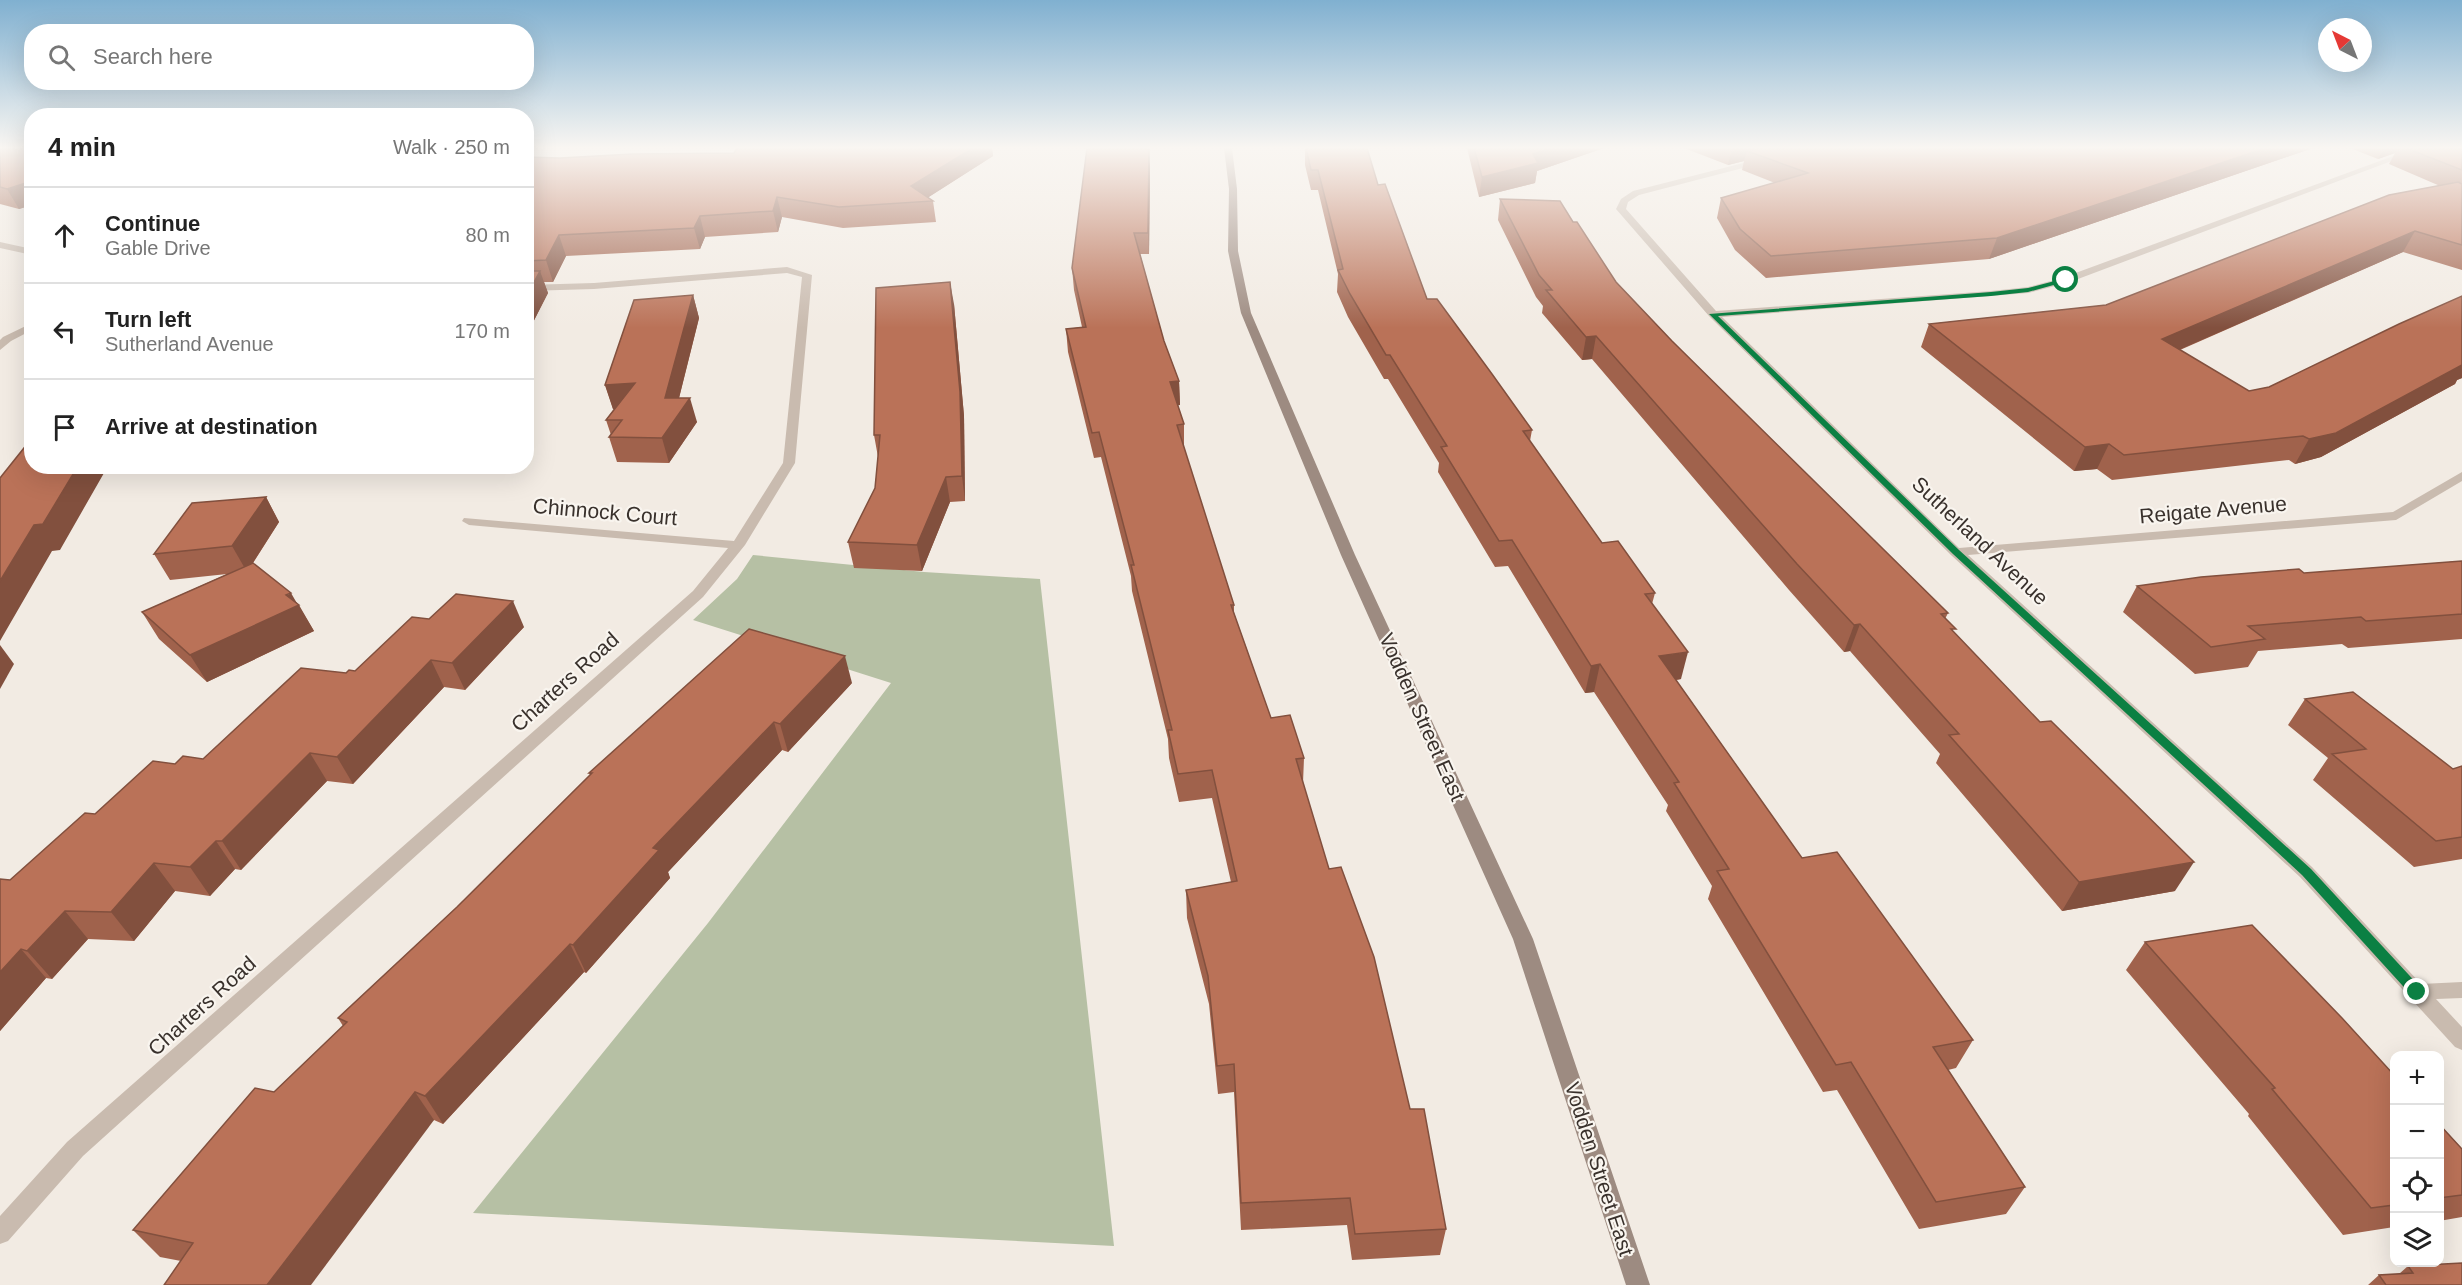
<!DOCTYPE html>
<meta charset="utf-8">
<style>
:root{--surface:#fff;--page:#f6f6f6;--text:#222;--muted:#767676;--line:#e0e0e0}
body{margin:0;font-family:Arial,sans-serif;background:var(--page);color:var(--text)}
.controls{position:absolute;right:18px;bottom:18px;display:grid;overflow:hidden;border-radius:12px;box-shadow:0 6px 24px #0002}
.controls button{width:54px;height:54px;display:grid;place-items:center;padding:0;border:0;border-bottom:2px solid var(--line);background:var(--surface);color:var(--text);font:30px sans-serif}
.compass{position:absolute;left:2318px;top:18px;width:54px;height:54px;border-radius:50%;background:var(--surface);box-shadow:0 6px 24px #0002;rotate:318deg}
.stop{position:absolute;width:18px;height:18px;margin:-14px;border:4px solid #0b8043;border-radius:50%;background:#fff}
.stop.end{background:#0b8043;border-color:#fff;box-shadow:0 2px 6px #0008}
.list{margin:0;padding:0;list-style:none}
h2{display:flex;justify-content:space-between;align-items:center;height:78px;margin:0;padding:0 24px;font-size:26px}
h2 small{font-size:20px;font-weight:400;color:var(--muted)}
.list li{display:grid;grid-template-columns:39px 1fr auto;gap:18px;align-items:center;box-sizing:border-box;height:96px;padding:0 24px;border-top:2px solid var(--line)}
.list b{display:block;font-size:22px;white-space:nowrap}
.list p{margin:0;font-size:20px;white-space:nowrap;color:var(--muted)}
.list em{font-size:20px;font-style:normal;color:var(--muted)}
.icon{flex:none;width:33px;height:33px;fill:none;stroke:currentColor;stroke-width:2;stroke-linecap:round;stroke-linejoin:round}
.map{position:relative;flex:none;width:2462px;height:1285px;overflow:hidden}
.search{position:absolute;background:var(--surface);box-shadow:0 6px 24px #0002;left:24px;top:24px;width:510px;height:66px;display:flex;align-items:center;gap:15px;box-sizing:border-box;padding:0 21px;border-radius:24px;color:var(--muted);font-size:22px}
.panel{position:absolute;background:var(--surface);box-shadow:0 6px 24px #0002;left:24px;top:108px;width:510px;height:366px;border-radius:24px}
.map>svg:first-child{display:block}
.green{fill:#b6c0a4}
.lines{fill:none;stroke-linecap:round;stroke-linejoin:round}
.street{fill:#c9bbaf;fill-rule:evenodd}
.secondary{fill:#9d8b81;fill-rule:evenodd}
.wall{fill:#a0624c}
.shaded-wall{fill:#82503e}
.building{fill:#ba7258;stroke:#82503e;stroke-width:1.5}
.route{fill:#0b8043}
.labels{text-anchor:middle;stroke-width:4.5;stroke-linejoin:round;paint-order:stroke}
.street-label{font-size:21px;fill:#39312c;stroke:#f9f5ef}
</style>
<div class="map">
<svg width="2462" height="1285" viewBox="0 0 2462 1285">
<rect width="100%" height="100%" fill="#f2ebe3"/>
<!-- green -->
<polygon class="green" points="753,555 924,572 1040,579 1114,1246 473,1213 708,923 891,683 693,620 737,579"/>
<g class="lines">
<!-- street -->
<g class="street">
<polygon points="2415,148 2426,148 2070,282 2028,293 1722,317 1959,548 2393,512 2462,472 2462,481 2396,520 1968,555 2312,867 2421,984 2462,982 2462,998 2436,999 2462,1027 2462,1050 2455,1047 2300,877 1951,555 1709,316 1616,209 1621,199 1633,191 1763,158 1766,158 1766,162 1639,195 1628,202 1626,209 1716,311 1991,291 2028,287 2062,278"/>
<polygon points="0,242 32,249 32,255 0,248"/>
<polygon points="787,267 812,275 795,463 745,545 703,597 83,1156 8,1241 0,1244 0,1216 67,1142 693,591 728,548 469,525 462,521 464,518 734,541 783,463 802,277 787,273 594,289 526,291 526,285 594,283"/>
<polygon points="32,323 32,330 11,341 0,350 0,340 3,337"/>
</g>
<!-- secondary -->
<polygon class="secondary" points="1224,148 1232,148 1237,189 1238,251 1251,313 1355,555 1533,939 1650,1285 1626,1285 1513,939 1341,555 1241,313 1228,251 1229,189"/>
</g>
<!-- wall -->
<g class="wall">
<polygon points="0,148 32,148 32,205 19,209 0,204"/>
<polygon points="785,148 992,148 993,156 927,198 933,201 936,222 843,228 782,217 778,232 705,237 700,249 566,256 553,282 544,282 548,293 526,336 526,157 560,158 734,153"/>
<polygon points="1305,148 1367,148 1367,152 1378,185 1427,299 1532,430 1530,441 1602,543 1655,593 1652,604 1681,679 1676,680 1802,858 1973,1040 1956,1068 1948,1070 2025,1187 2006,1214 1919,1229 1837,1090 1823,1092 1708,899 1712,886 1666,811 1668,805 1594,692 1585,693 1508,566 1495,567 1438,472 1439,463 1388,379 1384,379 1348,317 1337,292 1338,274 1318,190 1311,190 1305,165"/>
<polygon points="1467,148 1604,148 1537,171 1535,183 1479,197"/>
<polygon points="1684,148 2313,148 1989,259 1766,278 1735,250 1717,218 1721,198 1775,183 1742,170 1744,161 1728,165"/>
<polygon points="2350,148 2462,148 2462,270 2403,252 2180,350 2249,391 2269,387 2462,296 2462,378 2457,380 2455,384 2321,457 2295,464 2289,460 2112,480 2097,469 2074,471 1921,347 1929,324 2106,305 2440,186 2389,164 2395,153 2378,159"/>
<polygon points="1147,149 1150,168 1149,254 1140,254 1164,341 1179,381 1180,405 1178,405 1184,424 1184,449 1234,605 1234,613 1271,718 1304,758 1303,783 1329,869 1410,1109 1446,1229 1440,1255 1352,1260 1347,1225 1241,1230 1234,1092 1218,1094 1209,1004 1187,918 1186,890 1231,882 1212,798 1179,802 1169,758 1168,739 1132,591 1131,576 1101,457 1094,458 1068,352 1066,329 1082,327 1074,290 1072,268"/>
<polygon points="1500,199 1573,222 1616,282 1672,341 1948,613 1945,619 1954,633 2175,891 2062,911 1936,763 1940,754 1850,651 1844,652 1789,590 1592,359 1582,360 1542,313 1543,306 1536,297 1498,220"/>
<polygon points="693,295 699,318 679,398 697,422 669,463 617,462 609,437 611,435 606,420 614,409 613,409 605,385"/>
<polygon points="954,304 964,416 965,501 950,502 922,571 854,568 848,542 875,488 878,457 874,435"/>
<polygon points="266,497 279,522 253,563 297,603 314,631 207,682 159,639 142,612 227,574 170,580 154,554"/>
<polygon points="2462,561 2462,639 2348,648 2342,644 2258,651 2248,667 2195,674 2123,612 2137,586"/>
<polygon points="429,619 524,627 465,690 444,687 353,784 327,781 241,870 235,869 210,896 175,891 134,941 88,939 52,979 46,978 0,1031 0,879 10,880 95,814 175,764 203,759 346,673 355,671"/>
<polygon points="852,683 788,752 782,750 668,872 670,878 586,973 584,972 443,1124 434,1120 181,1261 160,1257 133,1230 274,1092 343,1026 338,1018 457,907 590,775 589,773"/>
<polygon points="2305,699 2453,769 2462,766 2462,859 2414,867 2313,780 2328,758 2288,725"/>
<polygon points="2145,942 2394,1075 2394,1227 2343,1235 2248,1116 2249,1114 2126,970"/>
<polygon points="2439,1124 2462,1149 2462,1217 2439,1221"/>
<polygon points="2408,1266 2462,1285 2368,1285 2379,1275 2399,1274"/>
</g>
<!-- shaded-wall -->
<g class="shaded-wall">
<polygon points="973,148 992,148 993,156 921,202 911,186"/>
<polygon points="1552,148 1604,148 1537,171 1535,183 1479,197 1482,177 1533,154"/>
<polygon points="1732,148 1795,148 1747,151 1744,161 1728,165"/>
<polygon points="2266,148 2313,148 1989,259 1997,238"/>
<polygon points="2384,148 2398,148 2395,153 2378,159"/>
<polygon points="1149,149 1150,168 1149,254 1148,233"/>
<polygon points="32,181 32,205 19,209 7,189"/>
<polygon points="777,197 782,217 778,232 773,211"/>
<polygon points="700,216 705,237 700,249 694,228"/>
<polygon points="2415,231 2403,252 2151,362 2162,339"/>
<polygon points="559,235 566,256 553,282 546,260"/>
<polygon points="540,271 548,293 526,336 526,297"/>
<polygon points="950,282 954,304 964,416 965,501 962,476"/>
<polygon points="693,295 699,318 673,422 665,398"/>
<polygon points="1596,336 1592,359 1582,360 1586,337"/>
<polygon points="526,340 534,361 529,430 526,430"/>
<polygon points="2462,365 2462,378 2457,380 2455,384 2321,457 2295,464 2309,439"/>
<polygon points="1179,381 1180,405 1171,406 1170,382"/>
<polygon points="635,383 643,407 613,409 605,385"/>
<polygon points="690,398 697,422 669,463 662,438"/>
<polygon points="2109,444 2097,469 2074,471 2085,447"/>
<polygon points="78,466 108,466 60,550 52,551 0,641 0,581 34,525"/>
<polygon points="946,477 950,502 922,571 917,545"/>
<polygon points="266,497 279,522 247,572 232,546"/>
<polygon points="291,593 298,605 299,605 314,631 207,682 190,655"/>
<polygon points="513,601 524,627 465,690 452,663"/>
<polygon points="1860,624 1850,651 1844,652 1854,625"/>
<polygon points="0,645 14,664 0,689"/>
<polygon points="1688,652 1681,679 1652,684 1659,656"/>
<polygon points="845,656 852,683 788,752 780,724"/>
<polygon points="431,660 444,687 353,784 337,757"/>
<polygon points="1600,664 1594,692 1585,693 1591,666"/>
<polygon points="774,722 782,750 668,872 670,878 586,973 573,945 653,848"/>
<polygon points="310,753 327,781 241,870 222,841"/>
<polygon points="216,841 235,869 210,896 190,867"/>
<polygon points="2194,862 2175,891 2062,911 2079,882"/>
<polygon points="154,863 175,891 134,941 111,912"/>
<polygon points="65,911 88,939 52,979 27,951"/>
<polygon points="570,944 584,972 443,1124 425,1096"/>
<polygon points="21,949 46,978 0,1031 0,972"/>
<polygon points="415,1092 434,1120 311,1285 267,1285"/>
</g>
<!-- building -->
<g class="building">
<polygon points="0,148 32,148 32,181 7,189 0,187"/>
<polygon points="737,148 973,148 911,186 933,201 839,207 777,197 773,211 700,216 694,228 559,235 546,260 526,261 526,157 560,158 632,154 734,153"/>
<polygon points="1087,148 1146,148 1146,149 1149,149 1148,233 1134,233 1164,341 1179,381 1170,382 1184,424 1177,425 1234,605 1231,605 1271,718 1290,715 1304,758 1296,759 1329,869 1341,867 1374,957 1410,1109 1424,1109 1446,1229 1355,1234 1350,1198 1241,1203 1234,1064 1217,1066 1208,976 1186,890 1237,881 1212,770 1178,774 1168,730 1172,730 1131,565 1134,565 1099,432 1092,433 1066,329 1086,327 1072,268"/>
<polygon points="1306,148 1367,148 1378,185 1385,184 1427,299 1437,299 1492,374 1532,430 1523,431 1602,543 1618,541 1655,593 1645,594 1688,652 1659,656 1802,858 1837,852 1973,1040 1933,1047 2025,1187 1936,1202 1851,1062 1836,1065 1717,871 1729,869 1674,783 1679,782 1600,664 1591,666 1512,540 1499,541 1441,447 1447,446 1390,355 1386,355 1350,294 1338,270 1343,269 1318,170 1311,170"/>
<polygon points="1474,148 1552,148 1533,154 1538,163 1482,177"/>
<polygon points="1758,148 2266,148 1997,238 1771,256 1740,229 1721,198 1808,173 1747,151"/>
<polygon points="2406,148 2462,148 2462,170"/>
<polygon points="2458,182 2462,184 2462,245 2415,231 2162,339 2249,391 2269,387 2399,324 2462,296 2462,365 2336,433 2309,439 2303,436 2124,455 2109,444 2085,447 1929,324 2106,305 2389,195"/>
<polygon points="1500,199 1560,201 1573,222 1577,222 1616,282 1672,341 1948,613 1941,614 1956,629 1951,629 2040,722 2051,721 2194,862 2079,882 1949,735 1959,734 1860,624 1854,625 1797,564 1596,336 1586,337 1546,290 1552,290 1539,275"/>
<polygon points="526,271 540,271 526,297"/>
<polygon points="950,282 960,392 962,476 946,477 917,545 848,542 875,488 880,435 874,435 876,288"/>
<polygon points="693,295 665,398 690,398 662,438 609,437 622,420 606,420 635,383 605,385 634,300"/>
<polygon points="32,438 32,466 78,466 43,524 34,525 0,581 0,478"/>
<polygon points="266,497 232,546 154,554 192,503"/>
<polygon points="2462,561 2462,614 2366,621 2361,617 2248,626 2265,639 2211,647 2137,586 2201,577 2299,569 2304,573"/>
<polygon points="253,563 291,593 286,595 299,605 190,655 142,612"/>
<polygon points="456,594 513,601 452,663 431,660 337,757 310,753 222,841 216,841 190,867 154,863 111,912 65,911 27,951 21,949 0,972 0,879 10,880 85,813 95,814 153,761 175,764 183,756 203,759 301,668 346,673 349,670 355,671 412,617 429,619"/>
<polygon points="749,629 845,656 780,724 774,722 653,848 659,850 573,945 570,944 425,1096 415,1092 267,1285 164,1285 193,1243 133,1230 255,1088 274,1092 347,1022 338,1018 457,907 592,773 589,773"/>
<polygon points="2353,692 2453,769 2462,766 2462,837 2436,841 2332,754 2366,749 2305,699"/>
<polygon points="2252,925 2342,1018 2394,1075 2394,1205 2371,1208 2272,1089 2275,1088 2145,942"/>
<polygon points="2439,1124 2462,1149 2462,1195 2439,1198"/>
<polygon points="2462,1263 2462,1285 2386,1285 2379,1275 2413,1273 2408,1266"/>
</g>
<!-- sky -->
<linearGradient id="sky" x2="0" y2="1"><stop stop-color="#80b0d0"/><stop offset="0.45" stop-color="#f9f6f2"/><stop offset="1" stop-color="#f9f6f2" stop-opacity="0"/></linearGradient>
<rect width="2462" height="328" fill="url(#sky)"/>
<!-- route -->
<polygon class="route" points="2066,278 2068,281 2028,292 1991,296 1718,316 1959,550 2311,869 2421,988 2423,992 2421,996 2412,996 2302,875 1953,554 1709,314 1991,292 2028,288"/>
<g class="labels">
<!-- street labels -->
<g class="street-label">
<text transform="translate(2213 510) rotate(-5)" y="7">Reigate Avenue</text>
<text transform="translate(605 512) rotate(5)" y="7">Chinnock Court</text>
<text transform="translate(1980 541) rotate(43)" y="7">Sutherland Avenue</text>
<text transform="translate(565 682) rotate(-42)" y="7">Charters Road</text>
<text transform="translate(1422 717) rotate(66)" y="7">Vodden Street East</text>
<text transform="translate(202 1006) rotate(-42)" y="7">Charters Road</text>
<text transform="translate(1599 1169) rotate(72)" y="7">Vodden Street East</text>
</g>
</g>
</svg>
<div class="controls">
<button>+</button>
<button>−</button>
<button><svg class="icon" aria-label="locate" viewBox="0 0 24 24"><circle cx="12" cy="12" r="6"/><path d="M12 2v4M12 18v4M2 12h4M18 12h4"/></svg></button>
<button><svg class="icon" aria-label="layers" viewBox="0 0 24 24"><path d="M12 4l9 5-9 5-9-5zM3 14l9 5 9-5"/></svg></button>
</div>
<svg class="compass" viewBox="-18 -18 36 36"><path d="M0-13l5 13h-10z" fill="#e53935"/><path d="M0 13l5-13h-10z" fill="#767676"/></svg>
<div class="stop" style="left:2066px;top:280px"></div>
<div class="stop end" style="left:2417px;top:992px"></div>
<div class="search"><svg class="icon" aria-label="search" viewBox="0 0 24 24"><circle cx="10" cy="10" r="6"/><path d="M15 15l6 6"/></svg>Search here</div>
<section class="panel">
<h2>4 min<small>Walk · 250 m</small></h2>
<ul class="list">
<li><svg class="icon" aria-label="ahead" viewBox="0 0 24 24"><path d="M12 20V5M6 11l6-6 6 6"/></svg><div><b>Continue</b><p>Gable Drive</p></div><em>80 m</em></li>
<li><svg class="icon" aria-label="left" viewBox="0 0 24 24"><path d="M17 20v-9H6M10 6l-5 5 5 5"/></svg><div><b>Turn left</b><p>Sutherland Avenue</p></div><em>170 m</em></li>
<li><svg class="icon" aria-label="arrive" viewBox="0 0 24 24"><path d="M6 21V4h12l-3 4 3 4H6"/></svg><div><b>Arrive at destination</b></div></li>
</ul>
</section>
</div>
